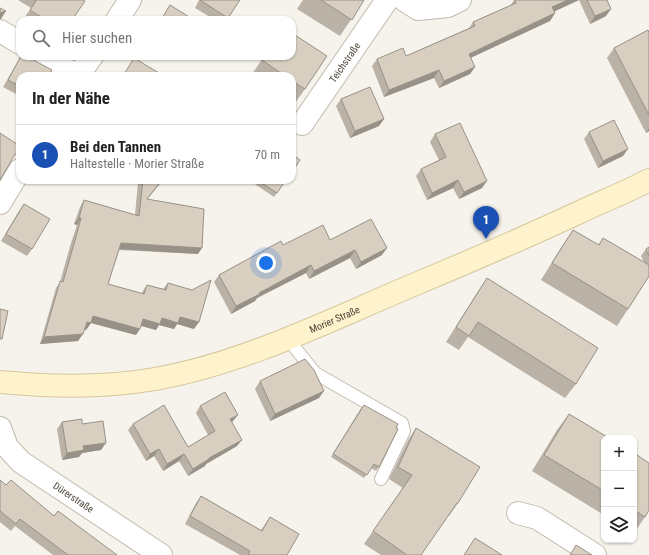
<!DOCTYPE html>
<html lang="de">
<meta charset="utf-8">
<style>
:root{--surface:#fff;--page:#f2f2f2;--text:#222;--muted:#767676;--line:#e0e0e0;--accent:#fc3f1d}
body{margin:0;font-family:"Roboto Condensed",sans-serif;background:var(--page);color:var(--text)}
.controls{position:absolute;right:12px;bottom:12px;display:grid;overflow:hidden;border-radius:8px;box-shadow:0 1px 3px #0004}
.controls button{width:36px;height:36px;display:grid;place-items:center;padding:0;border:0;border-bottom:1px solid var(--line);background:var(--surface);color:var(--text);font:20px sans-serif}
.you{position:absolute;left:266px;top:263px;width:14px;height:14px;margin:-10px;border:3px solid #fff;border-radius:50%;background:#1a73e8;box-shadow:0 0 0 6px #1a73e833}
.badge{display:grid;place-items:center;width:26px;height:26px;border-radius:50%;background:var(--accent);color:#fff;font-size:13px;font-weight:700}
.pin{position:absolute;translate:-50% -33px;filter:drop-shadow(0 1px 2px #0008)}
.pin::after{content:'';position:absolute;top:21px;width:14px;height:12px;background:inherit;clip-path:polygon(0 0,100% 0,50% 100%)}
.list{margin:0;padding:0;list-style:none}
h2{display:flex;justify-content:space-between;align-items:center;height:52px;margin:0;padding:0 16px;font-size:17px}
h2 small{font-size:13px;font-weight:400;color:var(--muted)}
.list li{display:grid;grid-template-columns:26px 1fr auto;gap:12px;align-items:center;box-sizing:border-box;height:60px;padding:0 16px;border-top:1px solid var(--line)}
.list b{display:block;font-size:15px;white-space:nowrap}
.list p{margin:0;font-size:13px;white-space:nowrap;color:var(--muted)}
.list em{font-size:13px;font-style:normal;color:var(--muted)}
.icon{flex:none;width:22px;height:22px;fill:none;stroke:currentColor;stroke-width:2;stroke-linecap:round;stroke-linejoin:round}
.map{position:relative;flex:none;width:649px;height:555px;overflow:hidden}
.search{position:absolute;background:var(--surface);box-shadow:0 1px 3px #0004;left:16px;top:16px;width:280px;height:44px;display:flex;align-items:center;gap:10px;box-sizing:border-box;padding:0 14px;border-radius:12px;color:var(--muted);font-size:15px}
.panel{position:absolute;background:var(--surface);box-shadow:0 1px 3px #0004;left:16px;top:72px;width:280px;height:112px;border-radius:12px}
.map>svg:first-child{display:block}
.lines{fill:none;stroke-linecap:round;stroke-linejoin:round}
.lane-casing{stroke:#c2bbae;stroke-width:14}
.street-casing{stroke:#c2bbae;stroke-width:24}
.secondary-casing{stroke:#d6c79b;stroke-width:24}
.lane{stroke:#fff;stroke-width:12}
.street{stroke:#fff;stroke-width:22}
.secondary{stroke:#fff3cd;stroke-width:22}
.wall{fill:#bab2a6}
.shaded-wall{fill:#979187}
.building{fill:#d8cfc1;stroke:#979187}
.labels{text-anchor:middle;stroke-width:3.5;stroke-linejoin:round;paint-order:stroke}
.street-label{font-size:10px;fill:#4b4439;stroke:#fff}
</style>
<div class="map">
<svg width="649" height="555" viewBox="0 0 649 555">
<rect width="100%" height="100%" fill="#f6f3ec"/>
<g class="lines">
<defs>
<polyline id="lane" points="288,339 315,373 402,423 404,431 381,479"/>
<g id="street">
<polyline points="404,0 418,9 448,6 460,0"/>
<polyline points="117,20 130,0"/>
<polyline points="0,31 20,43"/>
<polyline points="43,56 78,76"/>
<polyline points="78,76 92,56"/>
<path id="s1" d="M302,124L387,0"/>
<polyline points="0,203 20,170"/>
<path id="s2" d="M0,428L7,447L21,462L161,555"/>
<polyline points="518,513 537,518 595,555"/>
</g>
<g id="secondary">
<path id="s3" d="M0,382C52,387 104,388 155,379C246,363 334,318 418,283C473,260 526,237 580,212C603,201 627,192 649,180"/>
</g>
</defs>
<!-- lane casing -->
<use href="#lane" class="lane-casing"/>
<!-- street casing -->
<use href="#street" class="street-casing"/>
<!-- secondary casing -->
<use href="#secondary" class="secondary-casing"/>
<!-- lane -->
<use href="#lane" class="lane"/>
<!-- street -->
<use href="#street" class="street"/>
<!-- secondary -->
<use href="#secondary" class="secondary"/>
</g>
<!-- wall -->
<g class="wall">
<polygon points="18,0 83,0 72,20 30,20 25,17 31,8"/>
<polygon points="199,0 240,0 227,20 215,20 195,8"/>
<polygon points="303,0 364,0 340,36 297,9"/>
<polygon points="514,0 607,0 606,16 590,24 579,0 554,11 555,13 550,21 470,58 475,67 470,74 439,88 434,78 384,97 372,66 377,59 406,56 469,28 473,22 510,6"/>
<polygon points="649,33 649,131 646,133 607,58 614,48"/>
<polygon points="21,56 20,76 20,96 3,87"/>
<polygon points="264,56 292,56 305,89 293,106 292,105 292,76 251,76"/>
<polygon points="341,99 384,119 379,126 350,138 336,106"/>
<polygon points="589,132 623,156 598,168 584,139"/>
<polygon points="435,134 482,188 459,199 453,188 427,200 416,176 421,169 439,160 430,142"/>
<polygon points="136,180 163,180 147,199 198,254 119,250 108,284 142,294 142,292 147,285 163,289 168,283 194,329 177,324 174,329 159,325 156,330 141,326 136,335 91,323 86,330 84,329 78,341 40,344 56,288 60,282 71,243 77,225 74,224 80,207 84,200 135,215 138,182"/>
<polygon points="249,180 286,180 274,197"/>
<polygon points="24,204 32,249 27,256 1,241 19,211"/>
<polygon points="573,230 598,245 603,238 644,262 641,256 646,249 649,247 649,276 628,309 617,326 541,280 562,246"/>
<polygon points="330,240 382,255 356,269 350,258 309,279 306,273 257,298 255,301 231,314 214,282 219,275 283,245"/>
<polygon points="487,278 576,384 565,398 468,337 459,350 446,342 477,293"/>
<polygon points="260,381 319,398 270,421 255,389"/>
<polygon points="200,406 233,421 232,422 237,446 206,464 205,466 188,476 179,461 163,471 154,456 146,461 128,430 133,424 188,447 208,435 196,413"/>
<polygon points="361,408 396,428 379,467 376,471 371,468 364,478 331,457"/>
<polygon points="569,414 604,438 604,515 532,471 557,430"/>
<polygon points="62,422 82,424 101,450 82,453 79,457 62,460 57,429"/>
<polygon points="416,428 458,503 449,516 448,515 421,555 381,555 364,544 403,488 389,479 408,440"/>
<polygon points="634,453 645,517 634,533"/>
<polygon points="0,480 6,485 117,555 53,555 15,526 11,531 0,522"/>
<polygon points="201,496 261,530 270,517 287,555 240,555 185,524 196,503"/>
</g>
<!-- shaded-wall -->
<g class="shaded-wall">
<polygon points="568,0 579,0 547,15 552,7"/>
<polygon points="611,9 606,16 590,24 595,16"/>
<polygon points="6,11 1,19 0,19 0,13"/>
<polygon points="555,13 550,21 464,61 469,54"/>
<polygon points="475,67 470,74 439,88 444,81"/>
<polygon points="439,70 434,78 384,97 389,90"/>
<polygon points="384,119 379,126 350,138 355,131"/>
<polygon points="649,128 649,131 646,133"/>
<polygon points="628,149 623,156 598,168 603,161"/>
<polygon points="162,180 163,180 142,205 147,199"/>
<polygon points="458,180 453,188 427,200 432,193"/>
<polygon points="487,181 482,188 459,199 464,192"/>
<polygon points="79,218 81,218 77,225 74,224"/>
<polygon points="121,243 202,248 198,254 116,249"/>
<polygon points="387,248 382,255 356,269 361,262"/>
<polygon points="355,250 350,258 309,279 314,271"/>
<polygon points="311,265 306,273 257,298 255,301 231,314 236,306 259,293"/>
<polygon points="93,316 140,329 136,335 91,323 86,330 82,328 87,322"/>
<polygon points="180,317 199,322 194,329 177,324 174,329 159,325 156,330 138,325 143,319"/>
<polygon points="83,334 78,341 40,344 44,337"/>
<polygon points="324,391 319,398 270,421 275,414"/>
<polygon points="238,415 233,421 226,425 230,419"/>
<polygon points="242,440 237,446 206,464 205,466 188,476 193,469 209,458"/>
<polygon points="106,443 101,450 82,453 79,457 62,460 67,453 83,446"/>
<polygon points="159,449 154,456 146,461 150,454"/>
<polygon points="184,454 179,461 163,471 167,464"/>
</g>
<!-- building -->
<g class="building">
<polygon points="34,0 83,0 85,1 72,20 46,20 30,10 36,1"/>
<polygon points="200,0 240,0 228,18"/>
<polygon points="321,0 364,0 352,20"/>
<polygon points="515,0 568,0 552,7 555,13 469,54 475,67 444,81 439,70 389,90 377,59 403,48 406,56 475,26 473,22 516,3"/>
<polygon points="587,0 607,0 611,9 595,16"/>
<polygon points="170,5 194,20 161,20"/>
<polygon points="0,8 6,11 0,13"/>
<polygon points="648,30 649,33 649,115 614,48"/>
<polygon points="292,33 327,56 305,89 292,81 292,76 285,76 262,60 265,56 292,56"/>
<polygon points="21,56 26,56 52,70 49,76 20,76 20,86 8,80"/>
<polygon points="134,58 164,76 123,76"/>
<polygon points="370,87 384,119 355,131 341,99"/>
<polygon points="614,120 628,149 603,161 589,132"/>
<polygon points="460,123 487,181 464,192 458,180 432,193 421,169 446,157 435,134"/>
<polygon points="0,133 20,146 20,149 14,156 0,180"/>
<polygon points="292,154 300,160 292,172"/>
<polygon points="143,180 162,180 147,199 204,209 202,248 121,243 108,284 144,294 147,285 166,290 168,283 192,290 211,280 199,322 180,317 178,323 162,318 160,324 143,319 140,329 93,316 91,323 87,322 83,334 44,337 60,281 63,282 76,237 81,218 79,218 84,200 139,216"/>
<polygon points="257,180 286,180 277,193"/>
<polygon points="24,204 50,219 32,249 6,234"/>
<polygon points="371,219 387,248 361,262 355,250 314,271 311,265 259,293 260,294 236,306 219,275 281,241 283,245 323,225 330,240"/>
<polygon points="573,230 599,245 603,238 649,265 649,276 628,309 552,263"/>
<polygon points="649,247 649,256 646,249"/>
<polygon points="487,278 598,348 576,384 478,322 469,336 456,327"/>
<polygon points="0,309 8,311 2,339 0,339"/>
<polygon points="305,359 314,370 324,391 275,414 260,381"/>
<polygon points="225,392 238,415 230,419 242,440 209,458 209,459 193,469 184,454 167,464 159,449 150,454 133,424 164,405 188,447 215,431 200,406"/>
<polygon points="364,405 398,424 396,428 398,429 379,467 374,464 367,475 333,454"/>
<polygon points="569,414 609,438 604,438 604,491 544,455"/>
<polygon points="82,419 82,424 103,421 106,443 83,446 84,450 67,453 62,422"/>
<polygon points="416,428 480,467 458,503 457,503 421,555 407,555 373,531 412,475 398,467"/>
<polygon points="634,453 649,463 649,510 645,517 634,510"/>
<polygon points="0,480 6,485 11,480 54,516 58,511 117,555 68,555 20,519 16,524 0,511"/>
<polygon points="201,496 262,531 270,517 299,534 287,555 248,555 250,551 190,516"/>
<polygon points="475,538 502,555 464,555"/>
<polygon points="576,545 592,555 570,555"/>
</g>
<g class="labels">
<!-- street labels -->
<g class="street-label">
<text dy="4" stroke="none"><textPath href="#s1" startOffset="75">Teichstraße</textPath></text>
<text dy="4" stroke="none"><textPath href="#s3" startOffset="345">Morier Straße</textPath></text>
<text dy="4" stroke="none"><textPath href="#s2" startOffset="104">Dürerstraße</textPath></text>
</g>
</g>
</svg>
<div class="controls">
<button>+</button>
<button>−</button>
<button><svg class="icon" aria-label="layers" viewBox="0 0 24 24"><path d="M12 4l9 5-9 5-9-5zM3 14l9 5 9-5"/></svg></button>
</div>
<div class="you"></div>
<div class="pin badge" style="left:486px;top:239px;background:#1a4fb4">1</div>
<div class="search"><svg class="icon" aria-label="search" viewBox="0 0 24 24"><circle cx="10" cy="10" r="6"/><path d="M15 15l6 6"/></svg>Hier suchen</div>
<section class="panel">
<h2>In der Nähe<small></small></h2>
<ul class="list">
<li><span class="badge" style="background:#1a4fb4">1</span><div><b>Bei den Tannen</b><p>Haltestelle · Morier Straße</p></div><em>70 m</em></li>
</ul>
</section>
</div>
